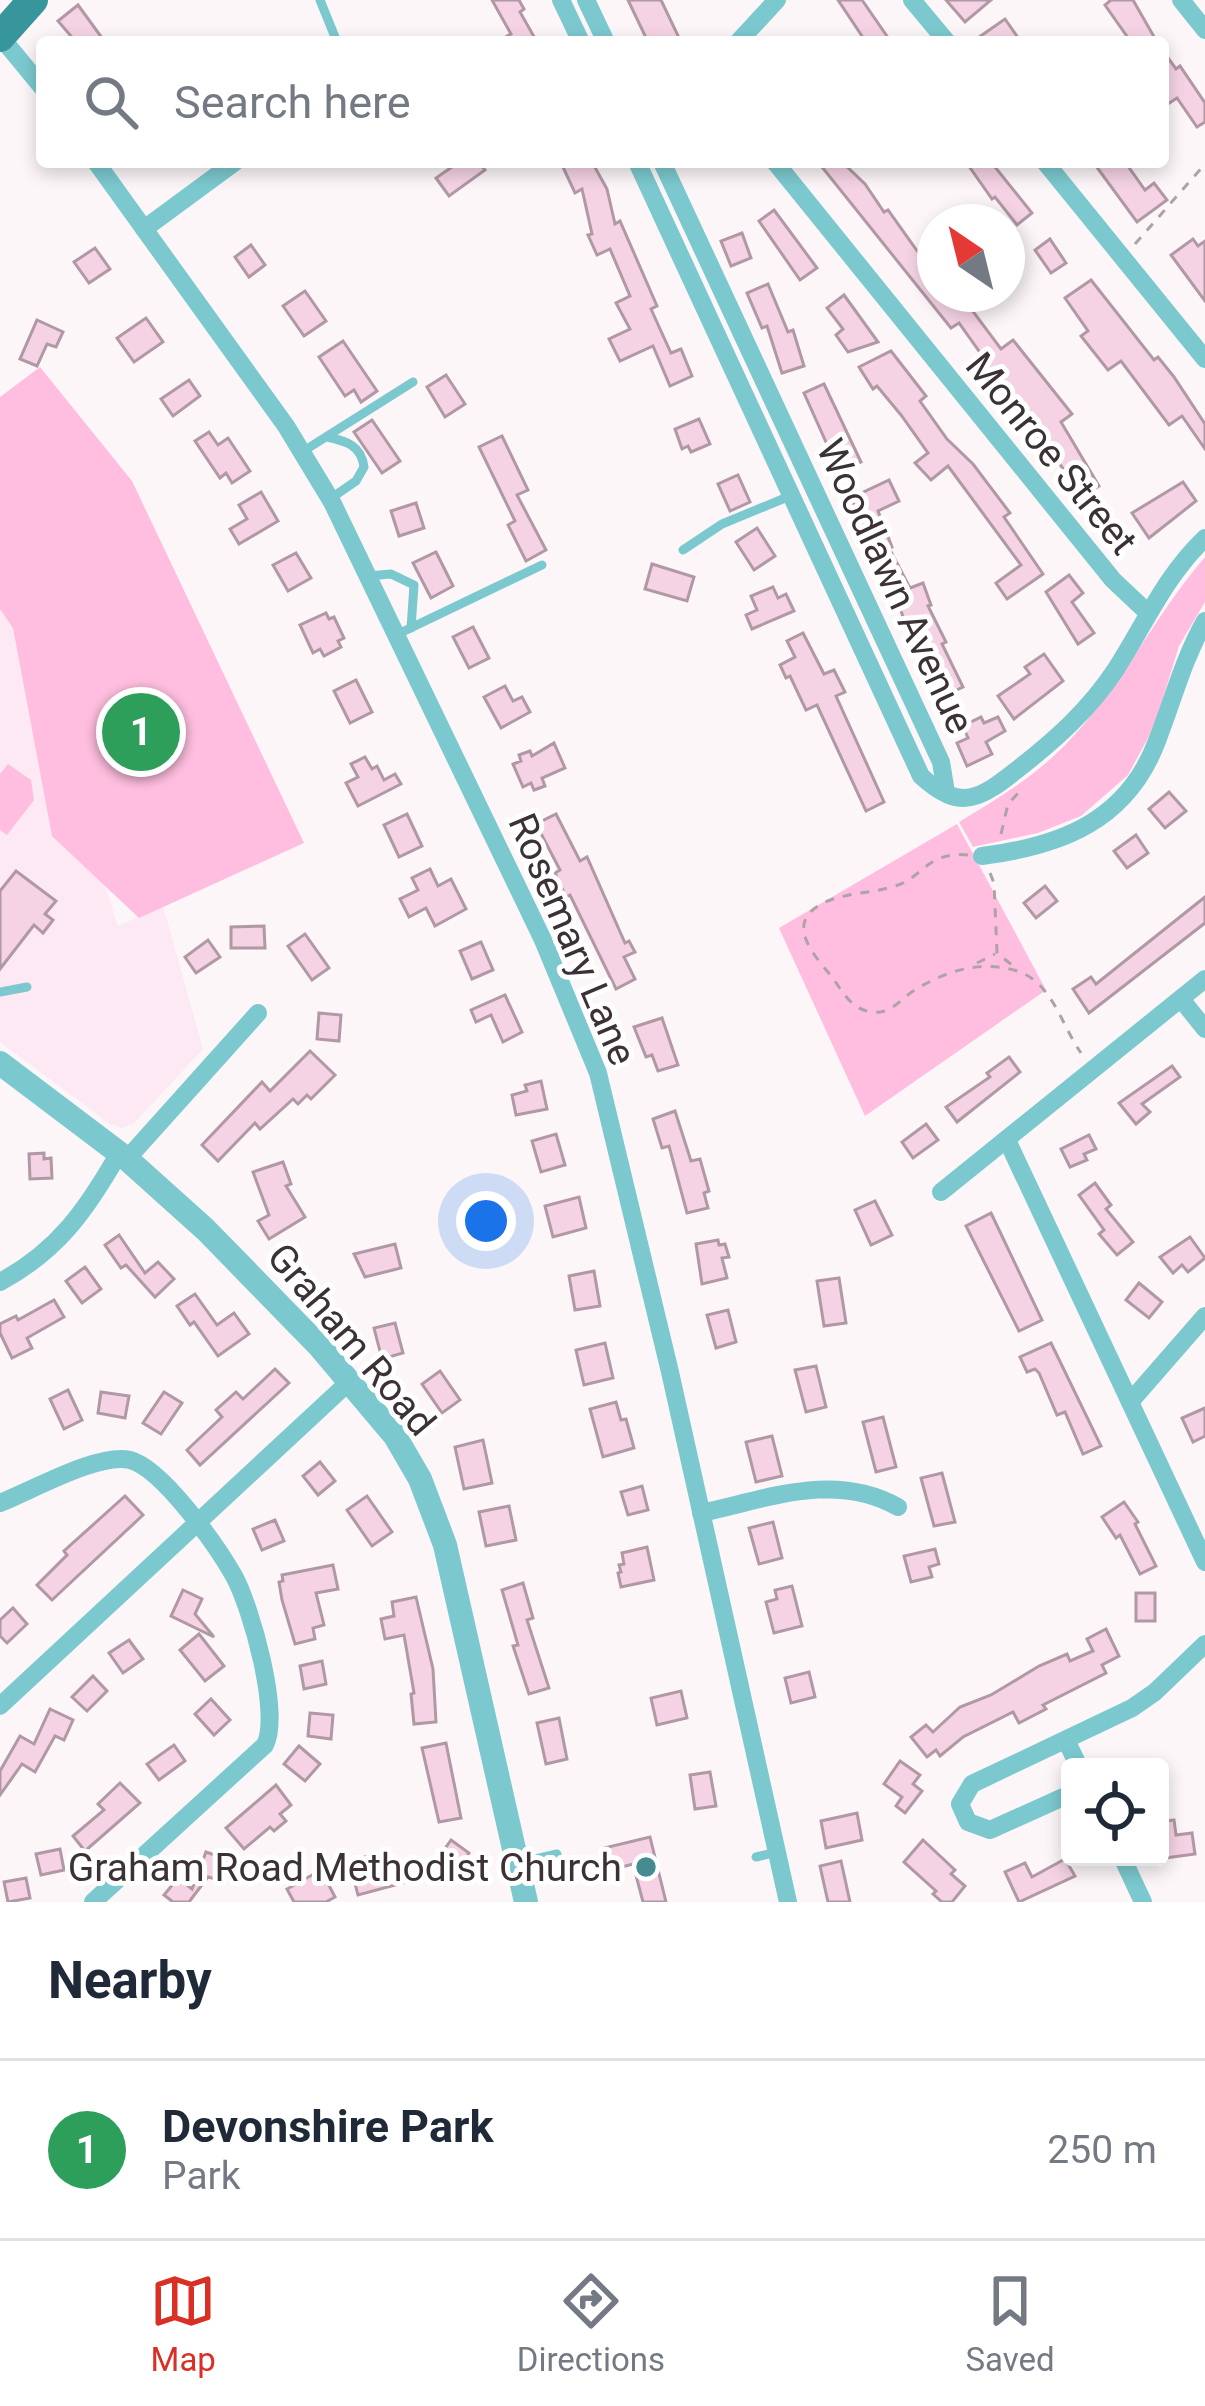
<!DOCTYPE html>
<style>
:root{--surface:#fff;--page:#f2f2f3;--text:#1f2937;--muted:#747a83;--line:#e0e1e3;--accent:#d93025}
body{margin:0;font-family:Roboto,sans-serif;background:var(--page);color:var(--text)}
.controls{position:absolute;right:36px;bottom:36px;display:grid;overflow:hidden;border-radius:12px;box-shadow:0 6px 18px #0003}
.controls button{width:108px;height:108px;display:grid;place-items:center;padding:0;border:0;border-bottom:3px solid var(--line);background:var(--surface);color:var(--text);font:60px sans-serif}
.compass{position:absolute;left:917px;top:204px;width:108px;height:108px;border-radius:50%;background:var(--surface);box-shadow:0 6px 18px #0003;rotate:325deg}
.you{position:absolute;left:486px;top:1221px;width:42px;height:42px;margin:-30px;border:9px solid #fff;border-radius:50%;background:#1a73e8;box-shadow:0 0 0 18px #1a73e833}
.badge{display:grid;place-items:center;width:78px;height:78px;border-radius:50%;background:var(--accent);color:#fff;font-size:39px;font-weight:700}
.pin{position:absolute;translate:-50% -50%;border:6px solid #fff;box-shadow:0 3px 12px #0006}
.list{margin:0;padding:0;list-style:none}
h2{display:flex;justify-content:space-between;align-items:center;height:156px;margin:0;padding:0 48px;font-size:51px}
h2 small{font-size:39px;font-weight:400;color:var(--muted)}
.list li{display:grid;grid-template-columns:78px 1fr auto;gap:36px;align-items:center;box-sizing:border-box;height:180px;padding:0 48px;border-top:3px solid var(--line)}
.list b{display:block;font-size:45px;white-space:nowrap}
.list p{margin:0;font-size:39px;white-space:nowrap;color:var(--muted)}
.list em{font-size:39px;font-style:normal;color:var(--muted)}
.icon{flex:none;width:66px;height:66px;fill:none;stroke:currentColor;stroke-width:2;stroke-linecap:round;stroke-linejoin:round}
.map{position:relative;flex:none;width:1205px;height:1902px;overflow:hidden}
.search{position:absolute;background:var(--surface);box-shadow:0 6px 18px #0003;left:36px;right:36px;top:36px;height:132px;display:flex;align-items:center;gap:30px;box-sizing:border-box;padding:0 42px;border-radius:12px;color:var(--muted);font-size:45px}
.sheet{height:336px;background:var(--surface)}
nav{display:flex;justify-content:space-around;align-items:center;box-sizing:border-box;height:168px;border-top:3px solid var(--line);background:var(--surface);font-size:33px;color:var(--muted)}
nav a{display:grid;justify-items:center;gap:6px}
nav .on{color:var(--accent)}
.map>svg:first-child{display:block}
.built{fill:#fde9f3}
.green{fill:#ffbedf}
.building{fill:#f5d3e4;stroke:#b098a4;stroke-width:3}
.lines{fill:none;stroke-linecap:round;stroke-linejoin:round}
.path{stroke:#aba3a7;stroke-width:3;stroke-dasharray:9 9;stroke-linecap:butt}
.service{stroke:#7bc9cf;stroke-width:9}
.minor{stroke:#7bc9cf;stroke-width:18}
.tertiary{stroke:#7bc9cf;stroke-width:24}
.primary{stroke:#37959c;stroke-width:30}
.poi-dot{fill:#458c92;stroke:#fff;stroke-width:4.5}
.labels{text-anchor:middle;stroke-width:10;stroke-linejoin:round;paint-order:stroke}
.street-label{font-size:39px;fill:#3b3136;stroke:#fff}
.poi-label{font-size:39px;fill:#3b3136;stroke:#fff;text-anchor:end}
</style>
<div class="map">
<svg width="1205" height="1902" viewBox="0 0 1205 1902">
<rect width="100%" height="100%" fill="#fcf6f9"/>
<!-- built -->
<polygon class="built" points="0,566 118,926 163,906 203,1049 133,1124 122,1128 110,1124 0,1042"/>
<!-- green -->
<g class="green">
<polygon points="40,367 132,481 304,843 139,918 52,836 13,628 0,609 0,397"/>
<path d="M1205,557V602L1179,646L1154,727L1128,775L1081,816L1038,833L973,847L959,822C997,799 1034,777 1065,745C1120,689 1154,616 1205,557Z"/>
<polygon points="8,764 31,780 34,800 7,835 0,830 0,774"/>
<polygon points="957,824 1046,990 865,1116 779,928"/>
</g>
<!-- building -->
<g class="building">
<polygon points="492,0 519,0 524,9 520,12 537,42 497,42 511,34"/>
<polygon points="628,0 661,0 681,42 648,42"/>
<polygon points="838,0 862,0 891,42 866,42"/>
<polygon points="946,0 991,0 965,22"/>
<polygon points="1111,0 1133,0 1157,42 1131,42 1105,5"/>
<polygon points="78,5 105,42 76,42 58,21"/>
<polygon points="1005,19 1021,42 972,42"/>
<polygon points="1163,51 1176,69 1180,66 1205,103 1205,122 1197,127 1177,98 1168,104 1163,96"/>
<polygon points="459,162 479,162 485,170 449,196 436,178"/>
<polygon points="569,162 592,162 607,189 615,224 620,221 657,306 651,309 671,353 681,349 692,376 670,386 653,346 620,361 609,339 630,329 616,303 630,296 610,249 597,255 588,235 592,234 582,189 575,193 562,165"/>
<polygon points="818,162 842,162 865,184 884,212 888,210 935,276 935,294 960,294 1001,349 1013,340 1072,414 1061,422 1099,486 1084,496 982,363 986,361 959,323 951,328"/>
<polygon points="966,162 991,162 1032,213 1017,225 995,197 992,199"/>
<polygon points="1093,162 1125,162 1145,190 1154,183 1167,200 1137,222"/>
<polygon points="774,210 817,268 800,280 759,221"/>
<polygon points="742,233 751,258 731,266 721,241"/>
<polygon points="1050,239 1066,263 1051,273 1035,250"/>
<polygon points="1193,239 1198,246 1205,241 1205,301 1171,255"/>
<polygon points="251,245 265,265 249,277 235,257"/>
<polygon points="95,248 110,269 89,283 74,262"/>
<polygon points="1091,280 1154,360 1158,357 1174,377 1205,424 1205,449 1182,416 1169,425 1121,361 1108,370 1081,336 1088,331 1065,298"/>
<polygon points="768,284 788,332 793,330 804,366 782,373 767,326 762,328 747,293"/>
<polygon points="305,291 326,321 304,336 283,306"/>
<polygon points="844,295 878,342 848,352 836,335 843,329 827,308"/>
<polygon points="146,318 163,342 134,362 117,338"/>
<polygon points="37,320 63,332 56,347 47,344 37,366 20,359"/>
<polygon points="343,341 377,391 361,402 354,390 345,396 319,357"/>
<polygon points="891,351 926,396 920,401 947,439 973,464 1010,513 1004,517 1043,574 1007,599 996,583 1021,565 948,466 931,480 915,463 928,453 901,415 877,386 873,389 859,367"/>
<polygon points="446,375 465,404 445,417 427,387"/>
<polygon points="189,380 200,396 173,416 161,399"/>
<polygon points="824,384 861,462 839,471 804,393"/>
<polygon points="699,419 710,444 691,452 688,446 682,449 675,429"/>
<polygon points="372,420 400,461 382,473 354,432"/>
<polygon points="209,432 218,445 228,438 250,471 232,483 226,473 220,478 195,441"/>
<polygon points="502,436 528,490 517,495 546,550 526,561 508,525 515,521 479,447"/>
<polygon points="738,475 750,502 730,511 718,484"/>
<polygon points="889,480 899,501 878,511 892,547 889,548 910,588 923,583 931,605 928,606 946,642 942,644 963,687 941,697 907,628 892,586 887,588 876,566 862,532 866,530 851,498"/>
<polygon points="1183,482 1196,501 1149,538 1132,513"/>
<polygon points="261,492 278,521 239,544 230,529 247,519 239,505"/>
<polygon points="416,503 424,528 399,536 391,511"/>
<polygon points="757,528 775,556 754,570 736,542"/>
<polygon points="436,552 453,586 431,598 413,563"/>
<polygon points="296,553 311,578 288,591 273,565"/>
<polygon points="652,564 694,577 687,601 645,589"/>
<polygon points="1069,575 1083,593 1072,602 1094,633 1078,644 1046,592"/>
<polygon points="773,587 778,598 786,594 794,611 752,629 746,615 757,610 751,596"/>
<polygon points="326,613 329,619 334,617 344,638 338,641 341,647 324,656 320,649 313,653 300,625"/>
<polygon points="473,627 489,658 469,668 453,637"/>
<polygon points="803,633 824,674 834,670 845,692 836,696 884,802 866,811 817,705 806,710 790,676 786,678 780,665 795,657 787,641"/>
<polygon points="1044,654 1063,681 1014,719 998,696 1030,674 1025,667"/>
<polygon points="356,680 372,712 350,723 334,691"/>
<polygon points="505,686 513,701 522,697 530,712 501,728 484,697"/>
<polygon points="981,717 984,723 998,717 1005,731 986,742 992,754 967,766 957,743 968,738 963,726"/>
<polygon points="554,743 565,768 542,778 545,786 534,790 531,783 523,787 513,764 521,761 519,755 530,751 532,756"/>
<polygon points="365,757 372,769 377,766 384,780 395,774 401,784 358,806 346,783 358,777 351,764"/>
<polygon points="1169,792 1186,811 1165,828 1149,809"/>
<polygon points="407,814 422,846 399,857 384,825"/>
<polygon points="556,814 580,861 587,857 625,943 629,941 635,952 624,957 635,979 616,989 570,895 566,897 555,873 560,870 536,824"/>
<polygon points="1136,835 1148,853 1127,868 1114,851"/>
<polygon points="430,869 438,886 451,879 466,909 435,926 426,908 409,917 400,899 418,890 412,878"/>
<polygon points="16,871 56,901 45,914 53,920 43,933 34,925 0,969 0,891"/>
<polygon points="1045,886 1057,901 1036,918 1024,903"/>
<polygon points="1205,897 1205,923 1089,1013 1073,989 1091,977 1096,984"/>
<polygon points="264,926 265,948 231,948 231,927"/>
<polygon points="305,934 329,968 312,980 288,946"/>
<polygon points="208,940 220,957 196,973 185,957"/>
<polygon points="481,942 493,970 472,979 460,951"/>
<polygon points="505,995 522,1032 503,1042 491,1015 476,1022 471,1010"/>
<polygon points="319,1013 341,1015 339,1041 317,1039"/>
<polygon points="662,1018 678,1065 658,1071 652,1055 646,1057 634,1027"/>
<polygon points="310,1051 335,1075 311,1099 307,1095 298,1104 293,1099 260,1129 255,1123 218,1161 202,1145 262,1082 270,1091"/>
<polygon points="1009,1057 1020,1072 957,1122 946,1107 990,1077 987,1073"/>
<polygon points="1172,1066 1180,1077 1142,1104 1150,1112 1136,1124 1119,1103"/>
<polygon points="541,1081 547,1109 516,1115 512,1095 527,1091 525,1085"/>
<polygon points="675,1111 691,1161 700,1159 709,1191 704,1193 708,1208 687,1213 669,1146 662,1148 653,1119"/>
<polygon points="926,1124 938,1140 913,1158 902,1142"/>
<polygon points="556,1134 565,1165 541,1172 532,1141"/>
<polygon points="1089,1135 1096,1149 1084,1154 1087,1160 1070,1167 1061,1149"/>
<polygon points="44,1153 44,1159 51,1158 52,1178 30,1179 29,1154"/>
<polygon points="283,1162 291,1184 286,1186 305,1217 269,1239 258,1221 269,1215 253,1172"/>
<polygon points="1095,1183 1111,1205 1106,1209 1133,1242 1117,1255 1099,1234 1104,1230 1079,1195"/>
<polygon points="579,1197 586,1228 553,1237 545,1206"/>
<polygon points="875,1201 892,1235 871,1245 855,1210"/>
<polygon points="991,1213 1042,1320 1019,1331 966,1226"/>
<polygon points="119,1235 145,1273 158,1262 174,1279 155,1297 126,1265 121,1268 105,1245"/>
<polygon points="1190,1237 1205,1258 1188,1272 1182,1265 1173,1273 1160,1257"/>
<polygon points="718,1240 719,1245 725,1244 729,1257 722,1258 727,1278 702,1284 696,1244"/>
<polygon points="395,1244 401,1268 365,1277 354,1254"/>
<polygon points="85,1267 101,1289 82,1303 66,1281"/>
<polygon points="594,1271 600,1306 575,1310 569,1276"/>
<polygon points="839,1278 846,1323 824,1326 817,1281"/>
<polygon points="1139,1283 1162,1302 1149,1318 1126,1300"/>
<polygon points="195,1294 217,1325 234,1313 249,1334 218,1356 194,1322 190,1325 177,1306"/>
<polygon points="54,1300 64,1317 27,1338 32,1348 12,1358 0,1333 0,1324 16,1316 18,1320"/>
<polygon points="728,1310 736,1342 716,1348 707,1315"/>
<polygon points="395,1323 403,1353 382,1359 374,1328"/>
<polygon points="605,1343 613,1378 584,1385 576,1350"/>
<polygon points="1051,1343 1101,1446 1083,1454 1065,1412 1057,1415 1039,1373 1035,1369 1027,1372 1020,1357"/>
<polygon points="816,1366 826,1407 806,1412 795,1370"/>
<polygon points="275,1369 289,1383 200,1465 187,1450 222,1417 216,1410 236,1392 243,1399"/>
<polygon points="440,1371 460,1400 442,1413 422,1384"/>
<polygon points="68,1390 82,1420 64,1429 50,1399"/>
<polygon points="101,1392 129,1396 125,1418 98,1413"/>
<polygon points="164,1392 182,1403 161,1434 143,1423"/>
<polygon points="616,1402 621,1420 626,1419 634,1448 603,1457 590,1409"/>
<polygon points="1205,1408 1205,1436 1193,1442 1182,1418"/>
<polygon points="883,1417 896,1467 876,1472 863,1422"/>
<polygon points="772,1436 782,1476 756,1482 746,1442"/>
<polygon points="483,1440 492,1483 464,1489 455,1447"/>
<polygon points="320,1462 335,1481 318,1495 303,1476"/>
<polygon points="942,1473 955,1522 934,1526 921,1478"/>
<polygon points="642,1486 648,1510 628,1515 621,1492"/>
<polygon points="125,1496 143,1515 52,1600 37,1585 67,1555 64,1551"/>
<polygon points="367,1496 392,1532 372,1546 347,1510"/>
<polygon points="1124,1502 1138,1522 1135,1524 1156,1566 1140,1574 1120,1535 1116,1538 1102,1517"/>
<polygon points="509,1506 516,1540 486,1546 479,1512"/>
<polygon points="275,1520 284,1541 262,1550 253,1529"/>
<polygon points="773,1522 782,1558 759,1564 749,1528"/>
<polygon points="647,1547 654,1580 621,1587 618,1573 621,1572 619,1565 624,1564 622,1553"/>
<polygon points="935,1549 939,1564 929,1567 932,1577 911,1582 904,1556"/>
<polygon points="333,1565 338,1589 316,1593 324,1625 313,1628 315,1639 295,1644 282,1600 279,1582 283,1581 282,1575"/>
<polygon points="523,1583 533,1618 527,1620 549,1688 529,1694 513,1646 518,1645 502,1590"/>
<polygon points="792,1586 802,1626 774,1633 766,1602 777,1599 775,1590"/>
<polygon points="183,1590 202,1599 195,1614 214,1637 171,1616"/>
<rect x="1136" y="1593" width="19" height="28"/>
<polygon points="416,1597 433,1669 436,1722 414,1724 411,1694 414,1693 404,1635 385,1639 381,1619 394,1616 392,1602"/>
<polygon points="13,1608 27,1624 7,1643 0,1636 0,1620"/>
<polygon points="1106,1629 1119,1656 1102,1665 1106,1673 1043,1705 1046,1709 1019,1723 1013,1712 963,1737 940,1756 936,1750 927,1757 911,1737 926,1725 933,1732 960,1707 991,1695 1039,1666 1067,1654 1070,1661 1093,1651 1087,1639"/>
<polygon points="199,1634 224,1666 205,1681 180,1650"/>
<polygon points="129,1640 143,1659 123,1673 109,1653"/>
<polygon points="322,1661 326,1684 304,1689 300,1666"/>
<polygon points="809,1672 815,1697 791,1703 785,1678"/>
<polygon points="93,1676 107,1691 87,1711 72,1697"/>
<polygon points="681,1691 687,1718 657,1725 651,1698"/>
<polygon points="211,1699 230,1720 214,1735 195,1714"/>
<polygon points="50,1709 73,1720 64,1740 55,1736 35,1772 22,1764 0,1795 0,1771 20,1736 34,1744"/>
<polygon points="310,1713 333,1715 331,1739 308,1736"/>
<polygon points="559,1718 567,1759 546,1764 537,1723"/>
<polygon points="446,1743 461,1818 439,1822 422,1748"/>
<polygon points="174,1745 185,1761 159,1780 147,1764"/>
<polygon points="299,1746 320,1764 305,1781 284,1764"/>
<polygon points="900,1761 920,1775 913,1784 922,1791 905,1813 896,1806 902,1797 884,1784"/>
<polygon points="710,1772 716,1806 695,1809 690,1775"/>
<polygon points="120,1783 140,1803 85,1851 73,1836 104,1810 98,1804"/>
<polygon points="276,1785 291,1805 280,1814 286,1821 274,1831 270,1827 244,1849 226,1828"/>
<polygon points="857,1813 862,1840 826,1848 821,1821"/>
<polygon points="1174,1820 1176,1835 1192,1833 1195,1854 1165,1858 1160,1822"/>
<polygon points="650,1837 666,1902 643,1902 633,1864 610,1870 604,1848"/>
<polygon points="451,1840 469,1853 452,1877 434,1864"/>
<polygon points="923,1840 955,1870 951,1874 965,1886 952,1902 942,1902 933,1894 936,1891 904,1862"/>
<polygon points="60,1849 64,1870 41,1875 36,1854"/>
<polygon points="206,1852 226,1859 219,1880 208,1877 189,1902 173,1902 164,1895 178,1878 192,1889"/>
<polygon points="380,1853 384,1868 398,1864 403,1883 358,1895 349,1861"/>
<polygon points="1065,1859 1075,1876 1019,1902 1005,1872 1025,1863 1032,1877"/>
<polygon points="841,1861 850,1902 828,1902 820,1866"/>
<polygon points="321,1870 335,1897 326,1902 294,1902 287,1889"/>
<polygon points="26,1878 30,1898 8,1902 4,1882"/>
</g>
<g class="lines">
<!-- path -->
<g class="path">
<polyline points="1135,244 1205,164"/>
<polyline points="1001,834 1008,804 1021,790"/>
<path d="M968,855C927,851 923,878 895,886C870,894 847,892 823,903C784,923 813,954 832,977C843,992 851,1009 871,1012C893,1015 901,997 918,988C949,970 980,961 1014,970C1052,980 1061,1025 1081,1053"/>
<polyline points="990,873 994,883 997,953 1018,970"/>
<polyline points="977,963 995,954"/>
</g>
<!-- service -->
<g class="service">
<polyline points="320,0 337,42"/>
<path d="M327,437C346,441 361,445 364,467L356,481L330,499"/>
<polyline points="302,452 413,382"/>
<polyline points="683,550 722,524 790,496"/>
<polyline points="368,576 391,574 414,585 411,628"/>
<polyline points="396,635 542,565"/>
<polyline points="0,992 27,987"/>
<polyline points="756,1857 777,1852"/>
<polyline points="522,1862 557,1854"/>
</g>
<!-- minor -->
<g class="minor">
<polyline points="561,0 581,42"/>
<polyline points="586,0 606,42"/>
<polyline points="912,0 947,42"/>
<polyline points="1181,0 1205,30"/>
<polyline points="0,36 42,87"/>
<polyline points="738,42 777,0"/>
<polyline points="96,162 286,426 332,502 543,940 598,1073 670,1372 788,1902"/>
<path d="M637,162L921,776C961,813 981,798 1018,769C1055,740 1090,709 1116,669C1145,624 1165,576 1205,538"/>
<polyline points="662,162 941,762 946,792"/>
<polyline points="775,162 1113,580 1148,613"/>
<polyline points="1045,162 1205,359"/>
<polyline points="144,229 235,162"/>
<path d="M982,856C1061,846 1127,821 1157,741C1173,700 1183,660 1205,621"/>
<polyline points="1181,999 1205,1029"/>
<polyline points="1007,1140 1205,1562"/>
<polyline points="127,1159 258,1013"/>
<polyline points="941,1192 1205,979"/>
<path d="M0,1282C58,1251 87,1209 119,1153"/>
<polyline points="1130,1402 1205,1316"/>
<path d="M0,1503C31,1491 99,1452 130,1460C162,1468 217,1546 234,1576C251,1607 281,1713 265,1745L93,1902"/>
<path d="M701,1513C767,1499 835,1471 898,1507"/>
<polyline points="0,1706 350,1381"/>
<polyline points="1066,1740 1079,1767"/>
<polyline points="1070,1794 990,1830 968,1822 960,1804 972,1784 1132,1708 1155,1692 1205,1644"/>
<polyline points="1122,1857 1143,1902"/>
</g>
<!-- tertiary -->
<polyline class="tertiary" points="0,1063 127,1159 206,1230 320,1347 395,1436 420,1479 445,1545 526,1902"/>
<!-- primary -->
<polyline class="primary" points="0,37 33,0"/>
</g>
<!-- markers -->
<circle class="poi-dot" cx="646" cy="1867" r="12"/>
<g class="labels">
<!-- street labels -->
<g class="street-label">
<text transform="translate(1052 453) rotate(51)" y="14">Monroe Street</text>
<text transform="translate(896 586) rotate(65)" y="14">Woodlawn Avenue</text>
<text transform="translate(573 939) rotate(67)" y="14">Rosemary Lane</text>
<text transform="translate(352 1339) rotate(50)" y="14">Graham Road</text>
</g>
<!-- poi labels -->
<g class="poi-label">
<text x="622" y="1881">Graham Road Methodist Church</text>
</g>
</g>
</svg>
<div class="controls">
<button><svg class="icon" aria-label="locate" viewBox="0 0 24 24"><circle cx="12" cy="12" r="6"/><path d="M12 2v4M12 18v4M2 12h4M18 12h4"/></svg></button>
</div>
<svg class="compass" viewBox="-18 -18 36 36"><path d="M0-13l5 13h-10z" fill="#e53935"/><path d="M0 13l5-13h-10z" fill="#747a83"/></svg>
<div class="you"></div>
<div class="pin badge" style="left:141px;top:732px;background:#2e9e5b">1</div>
<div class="search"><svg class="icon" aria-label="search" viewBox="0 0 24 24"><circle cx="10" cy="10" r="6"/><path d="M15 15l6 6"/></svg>Search here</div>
</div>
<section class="sheet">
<h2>Nearby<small></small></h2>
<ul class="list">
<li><span class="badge" style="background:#2e9e5b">1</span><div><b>Devonshire Park</b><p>Park</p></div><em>250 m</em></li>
</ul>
</section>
<nav>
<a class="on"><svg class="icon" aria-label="map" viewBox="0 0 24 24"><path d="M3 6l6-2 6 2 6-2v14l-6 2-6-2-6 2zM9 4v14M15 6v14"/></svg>Map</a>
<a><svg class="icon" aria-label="directions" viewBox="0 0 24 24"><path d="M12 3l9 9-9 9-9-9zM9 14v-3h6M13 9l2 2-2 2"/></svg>Directions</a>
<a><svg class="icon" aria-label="saved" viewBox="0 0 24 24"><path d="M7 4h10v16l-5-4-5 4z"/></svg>Saved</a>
</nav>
